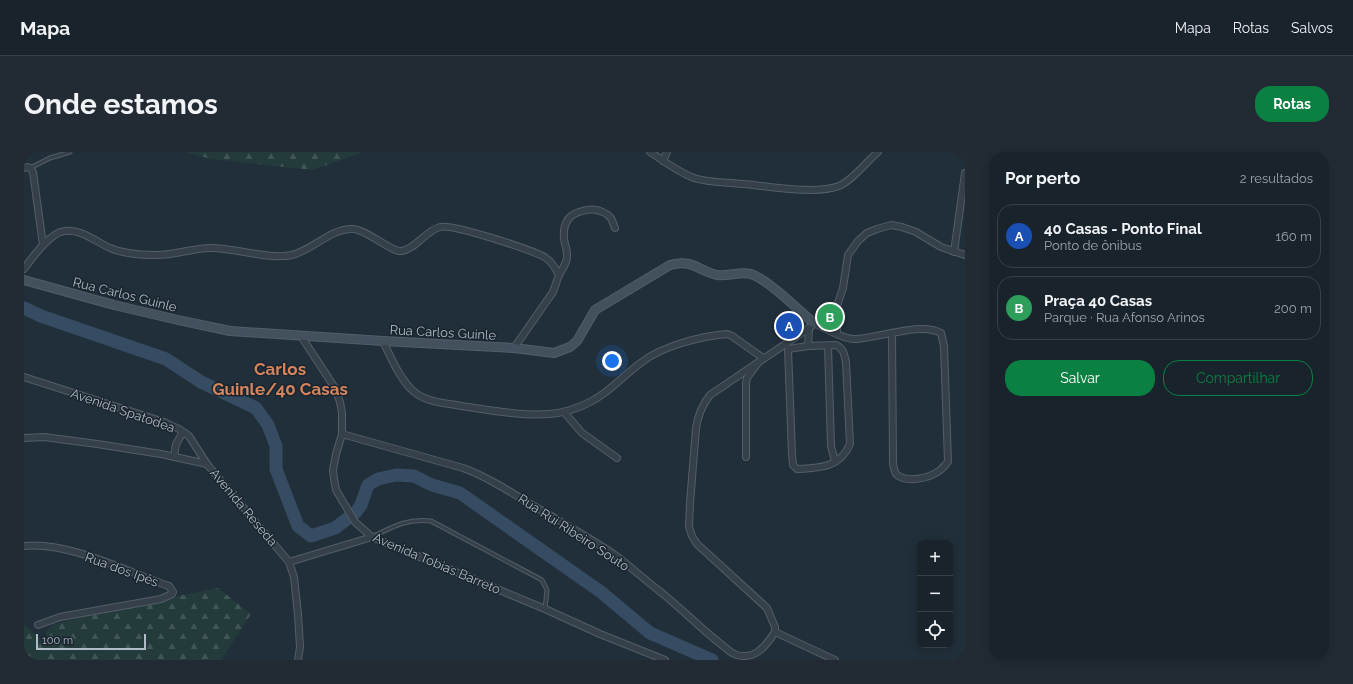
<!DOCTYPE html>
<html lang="pt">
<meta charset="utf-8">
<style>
:root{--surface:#19232c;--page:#222b34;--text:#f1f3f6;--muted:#9fa4a9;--line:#374048;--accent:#0b8043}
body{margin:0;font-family:Raleway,sans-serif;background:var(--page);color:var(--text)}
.controls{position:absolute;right:12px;bottom:12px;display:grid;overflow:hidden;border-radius:8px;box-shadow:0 2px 10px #0003}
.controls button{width:36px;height:36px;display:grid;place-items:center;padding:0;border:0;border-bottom:1px solid var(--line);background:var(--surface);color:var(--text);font:20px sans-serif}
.scale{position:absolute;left:12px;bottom:10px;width:110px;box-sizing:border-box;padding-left:4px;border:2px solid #b0bbc7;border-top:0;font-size:11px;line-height:14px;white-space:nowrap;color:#b0bbc7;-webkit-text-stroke:3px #1a252f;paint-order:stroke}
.you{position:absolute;left:588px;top:209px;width:14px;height:14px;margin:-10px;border:3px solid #fff;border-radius:50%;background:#1a73e8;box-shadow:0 0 0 6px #1a73e833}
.badge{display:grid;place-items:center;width:26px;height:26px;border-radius:50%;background:var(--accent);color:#fff;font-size:13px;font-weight:700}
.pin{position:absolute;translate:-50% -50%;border:2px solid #fff;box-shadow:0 1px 4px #0006}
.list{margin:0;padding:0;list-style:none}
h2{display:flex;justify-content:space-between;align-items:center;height:52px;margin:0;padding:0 16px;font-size:17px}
h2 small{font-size:13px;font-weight:400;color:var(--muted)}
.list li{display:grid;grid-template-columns:26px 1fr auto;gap:12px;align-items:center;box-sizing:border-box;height:64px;margin:0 8px 8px;padding:0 8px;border:1px solid var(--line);border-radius:16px}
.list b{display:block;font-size:15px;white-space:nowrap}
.list p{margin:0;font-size:13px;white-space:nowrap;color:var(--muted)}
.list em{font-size:13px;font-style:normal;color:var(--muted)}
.actions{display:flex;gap:8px;padding:12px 16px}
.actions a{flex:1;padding:9px 0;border:1px solid var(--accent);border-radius:16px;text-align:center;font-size:14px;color:var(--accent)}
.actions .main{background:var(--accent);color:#fff}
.icon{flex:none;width:22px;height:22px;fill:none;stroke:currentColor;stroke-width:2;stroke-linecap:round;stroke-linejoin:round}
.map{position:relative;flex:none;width:941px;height:508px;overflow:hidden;border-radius:16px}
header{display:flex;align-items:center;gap:24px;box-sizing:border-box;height:56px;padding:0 20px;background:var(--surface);border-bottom:1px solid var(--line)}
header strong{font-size:19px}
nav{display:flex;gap:22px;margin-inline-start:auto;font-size:14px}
.intro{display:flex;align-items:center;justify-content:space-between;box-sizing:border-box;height:96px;padding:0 24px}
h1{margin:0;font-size:28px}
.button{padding:10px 18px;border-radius:16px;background:var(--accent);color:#fff;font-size:14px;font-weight:700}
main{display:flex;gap:24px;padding:0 24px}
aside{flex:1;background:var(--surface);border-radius:16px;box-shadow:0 2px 10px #0003}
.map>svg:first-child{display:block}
.forest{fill:url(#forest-firs)}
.park{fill:url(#park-dots)}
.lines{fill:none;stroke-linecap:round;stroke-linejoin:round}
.river{stroke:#354c62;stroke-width:13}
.lane-casing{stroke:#535e68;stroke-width:5}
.street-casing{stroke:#535e68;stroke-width:8}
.secondary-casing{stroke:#535e68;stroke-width:10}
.lane{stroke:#35404a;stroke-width:3}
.street{stroke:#35404a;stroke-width:6}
.secondary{stroke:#43505e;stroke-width:8}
.labels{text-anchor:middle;stroke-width:3;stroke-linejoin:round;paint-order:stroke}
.street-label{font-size:13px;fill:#b0bbc7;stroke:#1a252f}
.district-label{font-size:17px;font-weight:bold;fill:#d5845c;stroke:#1a252f}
</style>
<header>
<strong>Mapa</strong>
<nav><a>Mapa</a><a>Rotas</a><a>Salvos</a></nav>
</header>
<div class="intro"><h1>Onde estamos</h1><a class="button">Rotas</a></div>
<main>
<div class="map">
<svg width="941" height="508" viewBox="0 0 941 508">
<defs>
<pattern id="forest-firs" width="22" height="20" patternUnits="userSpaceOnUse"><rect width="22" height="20" fill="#233b3b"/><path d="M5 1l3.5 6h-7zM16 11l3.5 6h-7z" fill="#405556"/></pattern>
<pattern id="park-dots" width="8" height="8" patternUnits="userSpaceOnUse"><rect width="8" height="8" fill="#233b3b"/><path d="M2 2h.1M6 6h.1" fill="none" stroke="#405556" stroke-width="1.8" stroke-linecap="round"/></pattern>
</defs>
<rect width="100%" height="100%" fill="#212f3a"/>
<!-- forest -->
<g class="forest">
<polygon points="160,0 339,0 289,18 187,7"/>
<polygon points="194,436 227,462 199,505 199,508 0,508 0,473 17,487 28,473 81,459"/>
</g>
<!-- park -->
<polygon class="park" points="810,159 809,177 794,171"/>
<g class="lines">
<!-- river -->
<polyline class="river" points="0,156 17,164 142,207 177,230 232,256 244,273 252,294 252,317 274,374 287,384 311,376 332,360 337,353 344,333 354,327 372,323 390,324 408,333 436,341 577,440 626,481 688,508"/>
<defs>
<g id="lane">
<polyline points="6,16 26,6 46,0"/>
<path d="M348,385C368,375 383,366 407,369L518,428L523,438L521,457"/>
</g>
<g id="street">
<path d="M626,0C640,9 654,20 670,26C686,31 703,30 719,32C745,34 791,43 815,34C829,28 842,10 854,0"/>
<polyline points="639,9 643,0"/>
<polyline points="0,16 3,15 6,16 9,20 19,93"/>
<polyline points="930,100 941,21"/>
<path d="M0,117C8,106 26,80 41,79C57,77 71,89 86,96C100,102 115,103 130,103C149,104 168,96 187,96C211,96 246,108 268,103C289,98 307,76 329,77C344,78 368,101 378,99C393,96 401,79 416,75C428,71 511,99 522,106C528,110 532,117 535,123L529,140L490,196"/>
<path d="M535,123C538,118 542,112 543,106C544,100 541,93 540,87C539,75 542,64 555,60C562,58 569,56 576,59C586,62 588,67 591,76"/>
<path d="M790,171C800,176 819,187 830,187C853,187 897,169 917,181L920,194L924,310C921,313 918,317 915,319C905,326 884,331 873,323C870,320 870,316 869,311L868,181"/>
<polyline points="813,181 813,154"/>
<polyline points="277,184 311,236 316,250 318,261 318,282 312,302 309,318 310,327 312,338 331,370 348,385 521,457 576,482 641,508"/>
<path d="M359,189C367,206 378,232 393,242C406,251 423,251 437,254C466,258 495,264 525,262C539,261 555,256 568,249C587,239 601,222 618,210C638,194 678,184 703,182L708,184L739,206"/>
<path d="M812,193C820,197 820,202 822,210L826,292C816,316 795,316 773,317L769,313L768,302L764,197L784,194Z"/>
<polyline points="784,194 785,176"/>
<polyline points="804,194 807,294 811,309"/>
<polyline points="0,225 140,270 155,277 165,284 183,312"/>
<polyline points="540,260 558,281 593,306"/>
<path d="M318,282L439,316C461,324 482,337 503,350C532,367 563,384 591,403C607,415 622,429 638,441C659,458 677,477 698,493C702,496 707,502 713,503C731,508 742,494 751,480"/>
<polyline points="0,286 20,285 73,292 137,302 183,312 265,410 270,425 274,462 276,495 274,508"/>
<polyline points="150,305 152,292 159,280"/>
<polyline points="722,305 722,231 723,226 734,211"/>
<path d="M0,394C44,389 103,420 145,434L149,440L148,442L137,447L36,465L14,473"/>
<polyline points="265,410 348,385"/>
<path d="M751,480V475L743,456L673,392L668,384L665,375L666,351L672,276C674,263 678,253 686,243L785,176L813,154L819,136L824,103L834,89L843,81L853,77L867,73L878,75L892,80L917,95L941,103"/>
<polyline points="751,480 811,508"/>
</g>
<path id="secondary" d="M0,128L90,153L154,168L206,179L359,189L490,196L530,201L546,195L553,189L571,158L646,113C669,107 673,118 693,123C704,125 716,119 727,122C745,128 774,158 790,171"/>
</defs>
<!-- lane casing -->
<use href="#lane" class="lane-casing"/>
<!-- street casing -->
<use href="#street" class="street-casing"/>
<!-- secondary casing -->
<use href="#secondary" class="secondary-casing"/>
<!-- lane -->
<use href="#lane" class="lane"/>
<!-- street -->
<use href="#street" class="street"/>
<!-- secondary -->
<use href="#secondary" class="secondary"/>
</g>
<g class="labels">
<!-- street labels -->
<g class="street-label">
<text transform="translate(101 142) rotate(14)" y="5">Rua Carlos Guinle</text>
<text transform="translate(419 180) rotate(3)" y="5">Rua Carlos Guinle</text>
<text transform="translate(99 258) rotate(19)" y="5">Avenida Spatodea</text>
<text transform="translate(220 355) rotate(50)" y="5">Avenida Reseda</text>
<text transform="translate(550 380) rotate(33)" y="5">Rua Rui Ribeiro Souto</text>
<text transform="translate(413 411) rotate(23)" y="5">Avenida Tobias Barreto</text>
<text transform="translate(98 417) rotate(20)" y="5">Rua dos Ipês</text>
</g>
<!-- district labels -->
<g class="district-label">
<text x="256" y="223">Carlos<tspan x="256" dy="20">Guinle/40 Casas</tspan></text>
</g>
</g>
</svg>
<div class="controls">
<button>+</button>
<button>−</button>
<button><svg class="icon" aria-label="locate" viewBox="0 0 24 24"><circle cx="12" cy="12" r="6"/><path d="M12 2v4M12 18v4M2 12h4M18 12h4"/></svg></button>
</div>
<div class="scale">100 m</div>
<div class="you"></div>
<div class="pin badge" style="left:765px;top:174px;background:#1a4fb4">A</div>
<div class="pin badge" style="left:806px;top:165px;background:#2e9e5b">B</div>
</div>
<aside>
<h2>Por perto<small>2 resultados</small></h2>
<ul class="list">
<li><span class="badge" style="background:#1a4fb4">A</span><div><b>40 Casas - Ponto Final</b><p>Ponto de ônibus</p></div><em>160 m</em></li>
<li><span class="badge" style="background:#2e9e5b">B</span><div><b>Praça 40 Casas</b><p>Parque · Rua Afonso Arinos</p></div><em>200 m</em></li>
</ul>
<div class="actions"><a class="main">Salvar</a><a>Compartilhar</a></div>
</aside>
</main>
